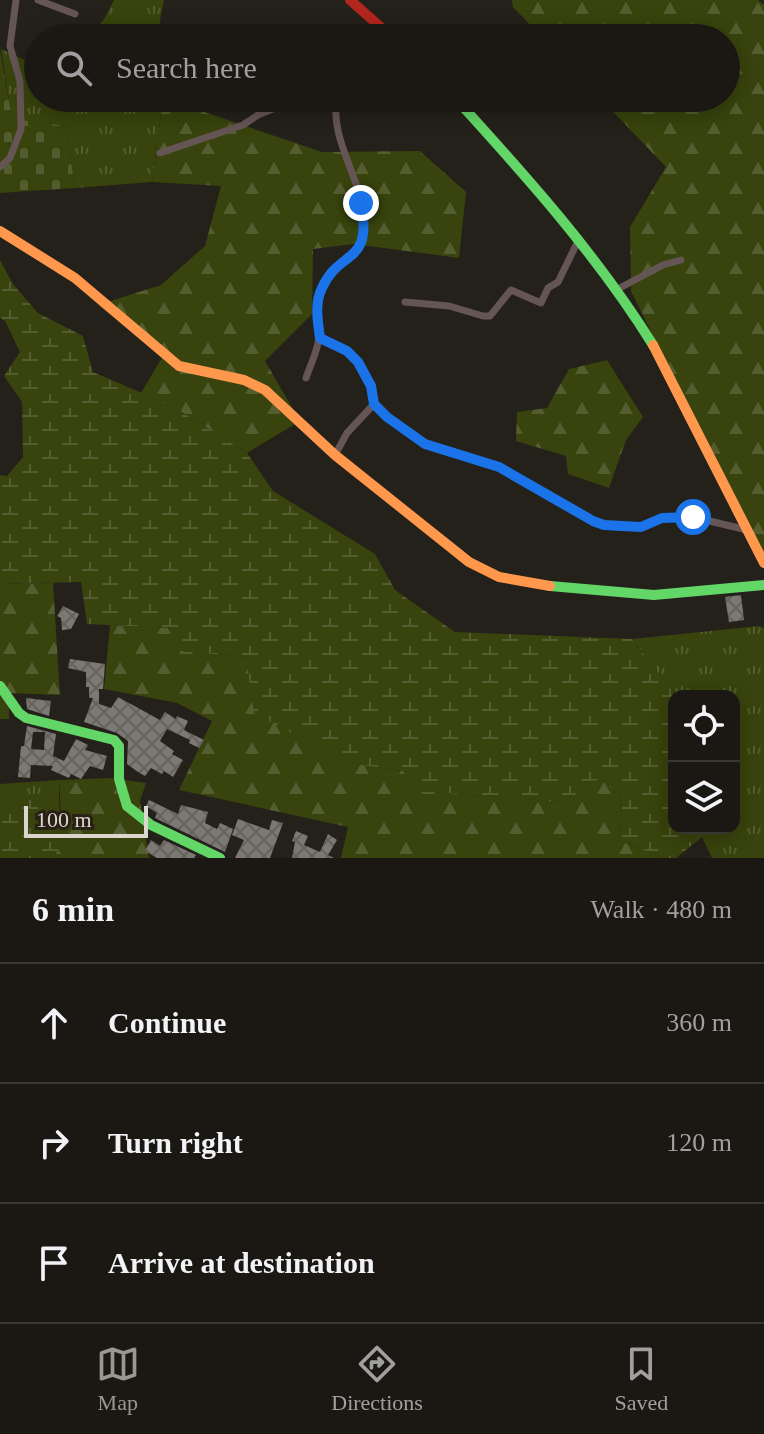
<!DOCTYPE html>
<meta charset="utf-8">
<style>
:root{--surface:#1b1814;--page:#24211d;--text:#f1f3f6;--muted:#a0a0a0;--line:#393734;--accent:#9b968f}
body{margin:0;font-family:Georgia,serif;background:var(--page);color:var(--text)}
.controls{position:absolute;right:24px;bottom:24px;display:grid;overflow:hidden;border-radius:16px;box-shadow:0 4px 20px #0003}
.controls button{width:72px;height:72px;display:grid;place-items:center;padding:0;border:0;border-bottom:2px solid var(--line);background:var(--surface);color:var(--text);font:40px sans-serif}
.scale{position:absolute;left:24px;bottom:20px;width:124px;box-sizing:border-box;padding-left:8px;border:4px solid #dbd6ce;border-top:0;font-size:22px;line-height:28px;white-space:nowrap;color:#dbd6ce;-webkit-text-stroke:6px #292115;paint-order:stroke}
.stop{position:absolute;width:24px;height:24px;margin:-18px;border:6px solid #1a73e8;border-radius:50%;background:#fff}
.stop.end{background:#1a73e8;border-color:#fff;box-shadow:0 2px 8px #0008}
.list{margin:0;padding:0;list-style:none}
h2{display:flex;justify-content:space-between;align-items:center;height:104px;margin:0;padding:0 32px;font-size:34px}
h2 small{font-size:26px;font-weight:400;color:var(--muted)}
.list li{display:grid;grid-template-columns:52px 1fr auto;gap:24px;align-items:center;box-sizing:border-box;height:120px;padding:0 32px;border-top:2px solid var(--line)}
.list b{display:block;font-size:30px;white-space:nowrap}
.list em{font-size:26px;font-style:normal;color:var(--muted)}
.icon{flex:none;width:44px;height:44px;fill:none;stroke:currentColor;stroke-width:2;stroke-linecap:round;stroke-linejoin:round}
.map{position:relative;flex:none;width:764px;height:858px;overflow:hidden}
.search{position:absolute;background:var(--surface);box-shadow:0 4px 20px #0003;left:24px;right:24px;top:24px;height:88px;display:flex;align-items:center;gap:20px;box-sizing:border-box;padding:0 28px;border-radius:44px;color:var(--muted);font-size:30px}
.sheet{height:464px;background:var(--surface)}
nav{display:flex;justify-content:space-around;align-items:center;box-sizing:border-box;height:112px;border-top:2px solid var(--line);background:var(--surface);font-size:22px;color:var(--muted)}
nav a{display:grid;justify-items:center;gap:4px}
nav .on{color:var(--accent)}
.map>svg:first-child{display:block}
.grass{fill:url(#grass-tufts)}
.forest{fill:url(#forest-firs)}
.wetland{fill:url(#wetland-marsh)}
.cemetery{fill:url(#cemetery-stones)}
.building{fill:url(#building-cross-hatch);fill-rule:evenodd}
.lines{fill:none;stroke-linecap:round;stroke-linejoin:round}
.street{stroke:#655554;stroke-width:7}
.fast{stroke:#63d668;stroke-width:10}
.slow{stroke:#ff974d;stroke-width:10}
.jam{stroke:#b3261e;stroke-width:10}
.route{stroke:#1a73e8;stroke-width:10}
</style>
<div class="map">
<svg width="764" height="858" viewBox="0 0 764 858">
<defs>
<pattern id="grass-tufts" width="24" height="20" patternUnits="userSpaceOnUse" patternTransform="scale(2)"><rect width="24" height="20" fill="#38430d"/><path d="M3 7l-1-3M5 7V3M7 7l1-3M15 17l-1-3M17 17v-4M19 17l1-3" fill="none" stroke="#545d2f"/></pattern>
<pattern id="forest-firs" width="22" height="20" patternUnits="userSpaceOnUse" patternTransform="scale(2)"><rect width="22" height="20" fill="#38430d"/><path d="M5 1l3.5 6h-7zM16 11l3.5 6h-7z" fill="#545d2f"/></pattern>
<pattern id="wetland-marsh" width="20" height="14" patternUnits="userSpaceOnUse" patternTransform="scale(2)"><rect width="20" height="14" fill="#38430d"/><path d="M1 5h8M5 5V1M11 12h8M15 12V8" fill="none" stroke="#545d2f"/></pattern>
<pattern id="cemetery-stones" width="16" height="16" patternUnits="userSpaceOnUse" patternTransform="scale(2)"><rect width="16" height="16" fill="#38430d"/><path d="M2 7V4a2 2 0 0 1 4 0v3zM10 15v-3a2 2 0 0 1 4 0v3z" fill="#545d2f"/></pattern>
<pattern id="building-cross-hatch" width="8" height="8" patternUnits="userSpaceOnUse" patternTransform="scale(2)"><rect width="8" height="8" fill="#7c7873"/><path d="M0 0l8 8M0 8l8-8" fill="none" stroke="#65625e"/></pattern>
</defs>
<rect width="100%" height="100%" fill="#24201a"/>
<!-- grass -->
<g class="grass">
<polygon points="114,0 164,0 160,20 161,38 89,38 104,19"/>
<polygon points="1,49 38,66 38,98 163,98 152,182 75,188 66,126 12,120"/>
<polygon points="759,626 764,628 764,858 712,858 702,837 703,828 734,828 734,696 676,696 632,639"/>
<polygon points="59,780 59,800 11,800 0,803 0,784"/>
</g>
<!-- forest -->
<g class="forest">
<polygon points="512,0 758,0 764,5 764,562 631,291 630,227 666,167 600,98 726,98 726,38 543,38 513,7"/>
<polygon points="163,98 322,152 420,151 466,192 459,258 354,244 313,249 312,314 265,361 300,421 247,453 172,406 141,393 163,356 98,305 161,285 205,246 221,186 152,182"/>
<polygon points="607,360 643,417 626,440 609,488 568,474 566,456 516,441 517,412 547,408 569,369"/>
<polygon points="53,583 60,695 9,693 9,719 0,719 0,584"/>
<polygon points="110,625 175,628 182,651 246,657 348,763 403,771 421,791 573,803 580,782 602,780 621,797 619,840 664,858 341,858 348,827 179,790 212,721 177,703 104,689"/>
<polygon points="110,778 146,783 140,801 149,858 54,858 62,836 59,780"/>
</g>
<!-- wetland -->
<g class="wetland">
<polygon points="0,260 13,284 38,313 83,336 93,372 172,406 247,453 273,491 375,554 395,590 455,632 632,639 676,696 674,696 674,828 703,828 702,837 676,858 664,858 619,840 621,797 602,780 580,782 573,803 420,791 403,771 348,763 254,713 246,657 181,651 174,628 87,624 81,582 0,584 0,475 7,476 23,457 22,402 4,376 20,352 5,321 0,318"/>
<polygon points="11,800 59,800 62,836 54,858 0,858 0,803"/>
</g>
<!-- cemetery -->
<polygon class="cemetery" points="0,49 12,119 66,126 75,188 0,193"/>
<!-- building -->
<g class="building">
<polygon points="741,595 744,620 729,622 725,597"/>
<polygon points="63,606 79,614 71,629 62,630 61,618 57,616"/>
<polygon points="70,659 105,664 103,689 99,689 99,704 111,708 118,697 160,720 165,712 176,719 177,716 188,721 184,730 204,740 199,748 189,743 190,740 167,729 160,741 174,751 172,754 183,760 173,777 164,771 162,774 151,768 145,776 138,772 127,764 128,741 117,733 84,722 93,698 89,698 89,687 86,687 86,672 68,668"/>
<polygon points="26,698 51,701 49,716 27,709"/>
<path d="M27,726L56,734L53,756L64,761L76,739L88,745L85,750L107,756L103,770L90,766L81,779L71,774L69,778L51,770L53,766L31,765L30,778L18,777L21,746H24ZM33,732H45L44,750L31,749Z"/>
<polygon points="149,800 178,814 181,805 208,812 205,823 217,829 220,823 233,829 225,852 155,818 157,813 146,806"/>
<polygon points="238,819 269,830 272,820 283,823 270,858 235,858 244,840 232,835"/>
<polygon points="296,831 308,836 304,845 320,852 328,834 337,840 328,855 334,858 292,858 295,842 292,841"/>
<polygon points="151,840 160,846 164,840 196,855 194,858 157,858 145,851"/>
</g>
<g class="lines">
<!-- street -->
<g class="street">
<polyline points="38,0 75,14"/>
<polyline points="163,33 197,38"/>
<polyline points="370,38 378,25"/>
<polyline points="160,153 243,125 258,115 275,108 293,106 304,98"/>
<polyline points="0,167 10,158 21,129 20,81 10,46 16,0"/>
<polyline points="616,290 663,265 681,260"/>
<polyline points="405,302 449,306 483,316 490,316 511,290 541,303 548,288 558,282 579,239"/>
<polyline points="320,338 347,351 358,362 371,386 374,404 387,417 425,444 499,467 593,521 617,527 641,527 662,518 693,517 747,530"/>
<path d="M306,378C310,366 318,350 319,337C321,320 314,305 322,288C335,257 366,261 364,218C361,178 329,138 337,98"/>
<polyline points="335,455 347,433 374,404"/>
</g>
<!-- fast -->
<g class="fast">
<path d="M455,98C526,176 597,255 653,345"/>
<polyline points="550,586 654,595 764,585"/>
<polyline points="0,686 19,713 26,718 114,740 119,746 119,779 127,806 151,825 220,858"/>
</g>
<!-- slow -->
<g class="slow">
<polyline points="0,231 75,278 179,366 244,380 265,390 335,455 469,562 499,577 550,586"/>
<polyline points="653,345 764,563"/>
</g>
<!-- jam -->
<polyline class="jam" points="350,0 393,38"/>
</g>
<g class="lines">
<!-- route -->
<path class="route" d="M361,203C373,266 340,248 322,288C314,304 318,322 320,338L347,351L358,362L371,386L374,404L387,417L425,444L499,467L593,521L604,525L641,527L662,518L693,517"/>
</g>
</svg>
<div class="controls">
<button><svg class="icon" aria-label="locate" viewBox="0 0 24 24"><circle cx="12" cy="12" r="6"/><path d="M12 2v4M12 18v4M2 12h4M18 12h4"/></svg></button>
<button><svg class="icon" aria-label="layers" viewBox="0 0 24 24"><path d="M12 4l9 5-9 5-9-5zM3 14l9 5 9-5"/></svg></button>
</div>
<div class="scale">100 m</div>
<div class="stop" style="left:693px;top:517px"></div>
<div class="stop end" style="left:361px;top:203px"></div>
<div class="search"><svg class="icon" aria-label="search" viewBox="0 0 24 24"><circle cx="10" cy="10" r="6"/><path d="M15 15l6 6"/></svg>Search here</div>
</div>
<section class="sheet">
<h2>6 min<small>Walk · 480 m</small></h2>
<ul class="list">
<li><svg class="icon" aria-label="ahead" viewBox="0 0 24 24"><path d="M12 20V5M6 11l6-6 6 6"/></svg><div><b>Continue</b></div><em>360 m</em></li>
<li><svg class="icon" aria-label="right" viewBox="0 0 24 24"><path d="M7 20v-9h11M14 6l5 5-5 5"/></svg><div><b>Turn right</b></div><em>120 m</em></li>
<li><svg class="icon" aria-label="arrive" viewBox="0 0 24 24"><path d="M6 21V4h12l-3 4 3 4H6"/></svg><div><b>Arrive at destination</b></div></li>
</ul>
</section>
<nav>
<a class="on"><svg class="icon" aria-label="map" viewBox="0 0 24 24"><path d="M3 6l6-2 6 2 6-2v14l-6 2-6-2-6 2zM9 4v14M15 6v14"/></svg>Map</a>
<a><svg class="icon" aria-label="directions" viewBox="0 0 24 24"><path d="M12 3l9 9-9 9-9-9zM9 14v-3h6M13 9l2 2-2 2"/></svg>Directions</a>
<a><svg class="icon" aria-label="saved" viewBox="0 0 24 24"><path d="M7 4h10v16l-5-4-5 4z"/></svg>Saved</a>
</nav>
